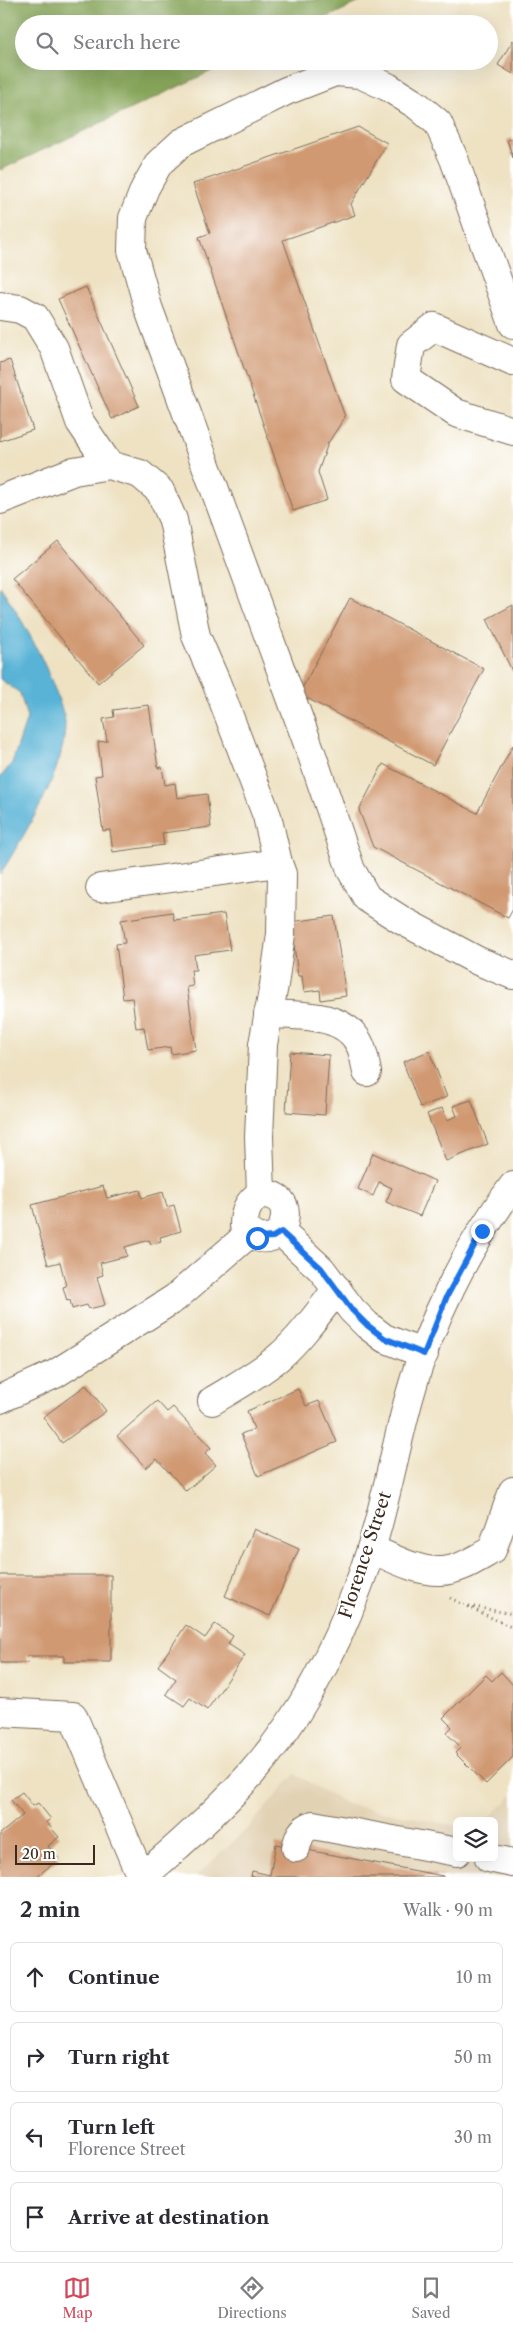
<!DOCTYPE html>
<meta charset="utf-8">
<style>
:root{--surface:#fff;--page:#f2f2f3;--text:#2b2b33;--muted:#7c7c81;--line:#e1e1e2;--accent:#d1495b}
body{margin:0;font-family:"Libre Caslon Text",serif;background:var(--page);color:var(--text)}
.controls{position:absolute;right:15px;bottom:15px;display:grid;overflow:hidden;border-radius:8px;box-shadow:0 5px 20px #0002}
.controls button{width:45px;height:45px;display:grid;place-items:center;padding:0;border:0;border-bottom:1px solid var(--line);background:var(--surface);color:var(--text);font:25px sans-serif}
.scale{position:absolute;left:15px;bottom:12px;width:80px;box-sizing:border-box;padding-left:5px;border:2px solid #3b2a1e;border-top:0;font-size:14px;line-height:18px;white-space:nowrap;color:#3b2a1e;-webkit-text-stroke:4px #fff;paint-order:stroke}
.stop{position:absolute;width:15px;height:15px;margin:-11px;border:4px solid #1a73e8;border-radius:50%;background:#fff}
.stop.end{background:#1a73e8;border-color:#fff;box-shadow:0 1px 5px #0008}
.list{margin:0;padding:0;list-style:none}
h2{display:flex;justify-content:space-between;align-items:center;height:65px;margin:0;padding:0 20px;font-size:21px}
h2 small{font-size:16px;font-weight:400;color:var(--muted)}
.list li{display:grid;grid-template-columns:32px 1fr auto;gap:15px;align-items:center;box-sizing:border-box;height:70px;margin:0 10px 10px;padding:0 10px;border:1px solid var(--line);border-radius:8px}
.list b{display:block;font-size:19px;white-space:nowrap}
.list p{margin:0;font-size:16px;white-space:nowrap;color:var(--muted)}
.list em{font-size:16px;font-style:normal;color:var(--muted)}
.icon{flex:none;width:28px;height:28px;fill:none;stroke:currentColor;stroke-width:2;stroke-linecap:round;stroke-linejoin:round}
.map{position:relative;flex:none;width:513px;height:1877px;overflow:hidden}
.search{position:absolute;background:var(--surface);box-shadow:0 5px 20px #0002;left:15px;right:15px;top:15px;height:55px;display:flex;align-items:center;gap:12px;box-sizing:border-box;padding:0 18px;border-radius:28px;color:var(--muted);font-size:19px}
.sheet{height:385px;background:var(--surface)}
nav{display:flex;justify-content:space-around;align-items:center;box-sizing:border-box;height:70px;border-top:1px solid var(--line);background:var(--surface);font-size:14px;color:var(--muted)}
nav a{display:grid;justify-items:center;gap:2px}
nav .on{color:var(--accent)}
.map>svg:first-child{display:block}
.built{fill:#e2d2b4}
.forest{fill:#87a65a;stroke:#61683c}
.water{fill:#59b3d6;stroke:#4a6e7a}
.building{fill:#d09972}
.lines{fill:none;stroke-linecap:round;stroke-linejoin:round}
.minor-casing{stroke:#7a6a58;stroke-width:30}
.path{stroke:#7a6a58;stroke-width:3;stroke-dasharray:1 4;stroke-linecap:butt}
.minor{stroke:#fff;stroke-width:28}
.route{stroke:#1a73e8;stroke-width:6}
.labels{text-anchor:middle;stroke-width:5;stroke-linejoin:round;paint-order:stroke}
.street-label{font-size:18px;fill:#3b2a1e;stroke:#fff}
</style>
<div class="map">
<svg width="513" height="1877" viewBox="0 0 513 1877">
<rect width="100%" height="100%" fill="#fff"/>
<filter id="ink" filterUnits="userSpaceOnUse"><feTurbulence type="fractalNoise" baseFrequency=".02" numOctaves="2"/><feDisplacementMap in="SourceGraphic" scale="10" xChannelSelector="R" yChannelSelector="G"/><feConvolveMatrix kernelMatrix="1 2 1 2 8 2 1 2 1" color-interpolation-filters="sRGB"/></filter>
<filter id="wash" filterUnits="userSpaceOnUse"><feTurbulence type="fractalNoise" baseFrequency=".0096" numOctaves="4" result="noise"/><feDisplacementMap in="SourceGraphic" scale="20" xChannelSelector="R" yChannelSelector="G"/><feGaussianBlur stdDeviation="1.12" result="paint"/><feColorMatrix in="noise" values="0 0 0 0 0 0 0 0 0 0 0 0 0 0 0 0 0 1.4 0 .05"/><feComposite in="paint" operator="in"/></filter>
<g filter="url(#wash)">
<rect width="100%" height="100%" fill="#eee2c3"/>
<!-- built -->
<polygon class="built" points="295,1774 346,1804 457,1826 457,1858 494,1858 494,1821 485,1821 513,1795 513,1877 195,1877 247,1829"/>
<!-- forest -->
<polygon class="forest" points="0,0 364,0 313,24 24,24 24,61 233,61 0,170"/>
<!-- water -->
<path class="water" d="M0,586C24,622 45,660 59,701C61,708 65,716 65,723C66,771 24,834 0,875V778L12,763L27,718L20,693L0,679Z"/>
<g id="blocks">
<!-- building -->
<g class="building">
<polygon points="513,40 513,74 498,65"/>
<polygon points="358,127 387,143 351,204 355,215 283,240 345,417 328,443 318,472 327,500 293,511 199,237 210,233 193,184"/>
<polygon points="513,138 513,158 507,140"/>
<polygon points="86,287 139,406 112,419 58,299"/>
<polygon points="10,360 33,430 0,441 0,363"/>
<polygon points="58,541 144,645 98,683 12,579"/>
<polygon points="350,598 484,669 433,765 299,694"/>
<polygon points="513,605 513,673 487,619"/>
<polygon points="149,705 158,768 162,767 165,785 175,783 177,798 207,794 211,827 162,833 164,845 113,852 110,830 103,831 95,776 102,775 98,742 107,741 103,719 114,717 113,710"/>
<polygon points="513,745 513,909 508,918 373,847 359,810 383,764 477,813"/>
<polygon points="172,912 174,920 224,914 230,950 194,955 196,970 191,970 193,986 187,987 196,1050 171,1054 170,1047 148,1050 144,1027 136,1028 132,998 123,999 116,944 125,943 121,920"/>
<polygon points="334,916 346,996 321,1000 320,990 304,992 302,976 298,976 291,922"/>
<polygon points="429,1051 447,1097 420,1107 403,1062"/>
<polygon points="290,1052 329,1055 325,1115 286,1112"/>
<polygon points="471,1100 488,1144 446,1161 427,1114 442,1108 447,1120 457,1116 453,1106"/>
<polygon points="373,1153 435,1181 420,1216 386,1202 392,1188 379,1182 373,1196 358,1189"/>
<polygon points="103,1186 107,1198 140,1190 142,1198 163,1192 167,1207 174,1205 181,1231 160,1237 161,1242 151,1244 149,1240 125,1247 127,1256 100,1263 103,1275 97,1277 105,1305 89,1309 87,1305 72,1309 70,1300 67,1301 63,1287 66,1286 60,1262 48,1265 32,1205"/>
<polygon points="86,1385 106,1411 62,1443 43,1417"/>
<polygon points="298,1389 306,1406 319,1401 337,1442 258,1476 241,1434 254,1429 247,1411"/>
<polygon points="157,1401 167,1412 173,1407 211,1448 205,1453 216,1465 186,1491 157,1459 146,1468 117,1436"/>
<polygon points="254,1529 299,1549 270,1616 225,1596"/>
<polygon points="0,1575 111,1575 111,1662 64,1662 64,1656 27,1656 28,1663 0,1663"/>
<polygon points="215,1624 233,1636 228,1644 245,1655 207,1710 190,1698 184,1706 166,1694 176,1679 158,1666 186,1625 205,1638"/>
<polygon points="501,1672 513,1685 513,1757 486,1784 455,1753 461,1747 446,1733 452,1727 443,1718 486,1675 492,1681"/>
<polygon points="22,1792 33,1806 38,1803 51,1819 46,1822 59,1837 48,1846 59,1859 36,1877 0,1877 0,1834 23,1815 11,1800"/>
<polygon points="276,1844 443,1876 443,1877 251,1877 252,1871 270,1875"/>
</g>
</g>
</g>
<g filter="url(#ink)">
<use href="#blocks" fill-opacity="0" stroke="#7a6a58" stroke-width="1"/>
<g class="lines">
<defs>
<g id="minor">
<polyline points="0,306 20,309 35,317 54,348 80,422 109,465"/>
<polyline points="513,324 454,159 438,123 418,106 388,87 360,74 335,72 286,91 181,143 159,163 145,188 133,218 132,250 148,307 312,755 351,870 367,898 403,921 478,961 513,975"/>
<polyline points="513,362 434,327 411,345 406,379 456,413 513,431"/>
<polyline points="0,500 74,471 109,465 140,474 160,491 173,520 196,636 216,682 267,816 278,863 100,888"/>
<path d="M268,1014C298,1016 345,1012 360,1045C364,1053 365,1063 367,1072"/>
<polyline points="261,1193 259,1137 263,1044 274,985 281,934 282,874 278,863"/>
<path d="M261,1193C286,1196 289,1211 281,1232C266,1242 255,1240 244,1226C244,1211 248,1202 261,1193Z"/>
<polyline points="281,1232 321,1269 352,1310 367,1325 384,1338 424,1354"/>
<polyline points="0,1399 55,1374 175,1298 250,1233"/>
<path d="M212,1401C235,1387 259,1374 279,1357C301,1338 319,1312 337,1289"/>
<path d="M371,1549C391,1557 415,1571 438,1571C457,1572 476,1559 492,1550L513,1491"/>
<polyline points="0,1712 73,1716 141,1877"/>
<path d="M296,1848C299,1836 301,1829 313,1825L457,1852"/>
<polyline points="489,1858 513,1863"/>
<path d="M142,1877C180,1845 216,1812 250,1775C298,1721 334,1653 359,1584C382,1524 392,1460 409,1398C429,1323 466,1248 513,1186"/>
</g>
</defs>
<!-- minor casing -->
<use href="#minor" class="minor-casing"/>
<!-- path -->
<g class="path">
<polyline points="450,1598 513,1628"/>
<polyline points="469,1606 513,1614"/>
</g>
<!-- minor -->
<use href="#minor" class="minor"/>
</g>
</g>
<g class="lines" filter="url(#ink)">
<!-- route -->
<polyline class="route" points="257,1238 273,1237 281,1232 321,1268 352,1310 367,1325 384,1338 424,1354 447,1296 482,1231"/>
</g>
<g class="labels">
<!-- street labels -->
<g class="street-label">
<text transform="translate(365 1555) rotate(-72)" y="6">Florence Street</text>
</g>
</g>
</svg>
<div class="controls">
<button><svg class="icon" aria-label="layers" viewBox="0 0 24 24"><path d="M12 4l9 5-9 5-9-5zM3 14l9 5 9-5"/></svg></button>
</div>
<div class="scale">20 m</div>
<div class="stop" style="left:257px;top:1238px"></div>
<div class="stop end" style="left:482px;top:1231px"></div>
<div class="search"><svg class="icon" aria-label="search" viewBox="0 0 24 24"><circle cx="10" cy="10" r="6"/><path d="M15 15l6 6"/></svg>Search here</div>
</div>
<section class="sheet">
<h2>2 min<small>Walk · 90 m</small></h2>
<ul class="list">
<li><svg class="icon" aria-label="ahead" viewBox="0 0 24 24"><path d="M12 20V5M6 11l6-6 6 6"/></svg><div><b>Continue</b></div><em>10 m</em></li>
<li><svg class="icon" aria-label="right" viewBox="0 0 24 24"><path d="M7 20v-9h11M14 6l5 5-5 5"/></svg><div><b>Turn right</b></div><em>50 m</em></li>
<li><svg class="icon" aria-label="left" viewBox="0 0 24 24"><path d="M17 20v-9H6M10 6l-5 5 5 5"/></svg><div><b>Turn left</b><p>Florence Street</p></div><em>30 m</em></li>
<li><svg class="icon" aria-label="arrive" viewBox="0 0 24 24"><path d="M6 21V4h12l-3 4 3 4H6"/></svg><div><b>Arrive at destination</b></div></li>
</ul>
</section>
<nav>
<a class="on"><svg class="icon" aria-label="map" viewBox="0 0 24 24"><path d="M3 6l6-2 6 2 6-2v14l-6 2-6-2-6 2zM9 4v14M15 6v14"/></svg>Map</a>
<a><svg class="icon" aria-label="directions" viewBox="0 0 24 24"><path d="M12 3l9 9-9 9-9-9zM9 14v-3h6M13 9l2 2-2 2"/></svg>Directions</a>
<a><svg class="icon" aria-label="saved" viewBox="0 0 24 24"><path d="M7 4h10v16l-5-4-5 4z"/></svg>Saved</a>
</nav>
